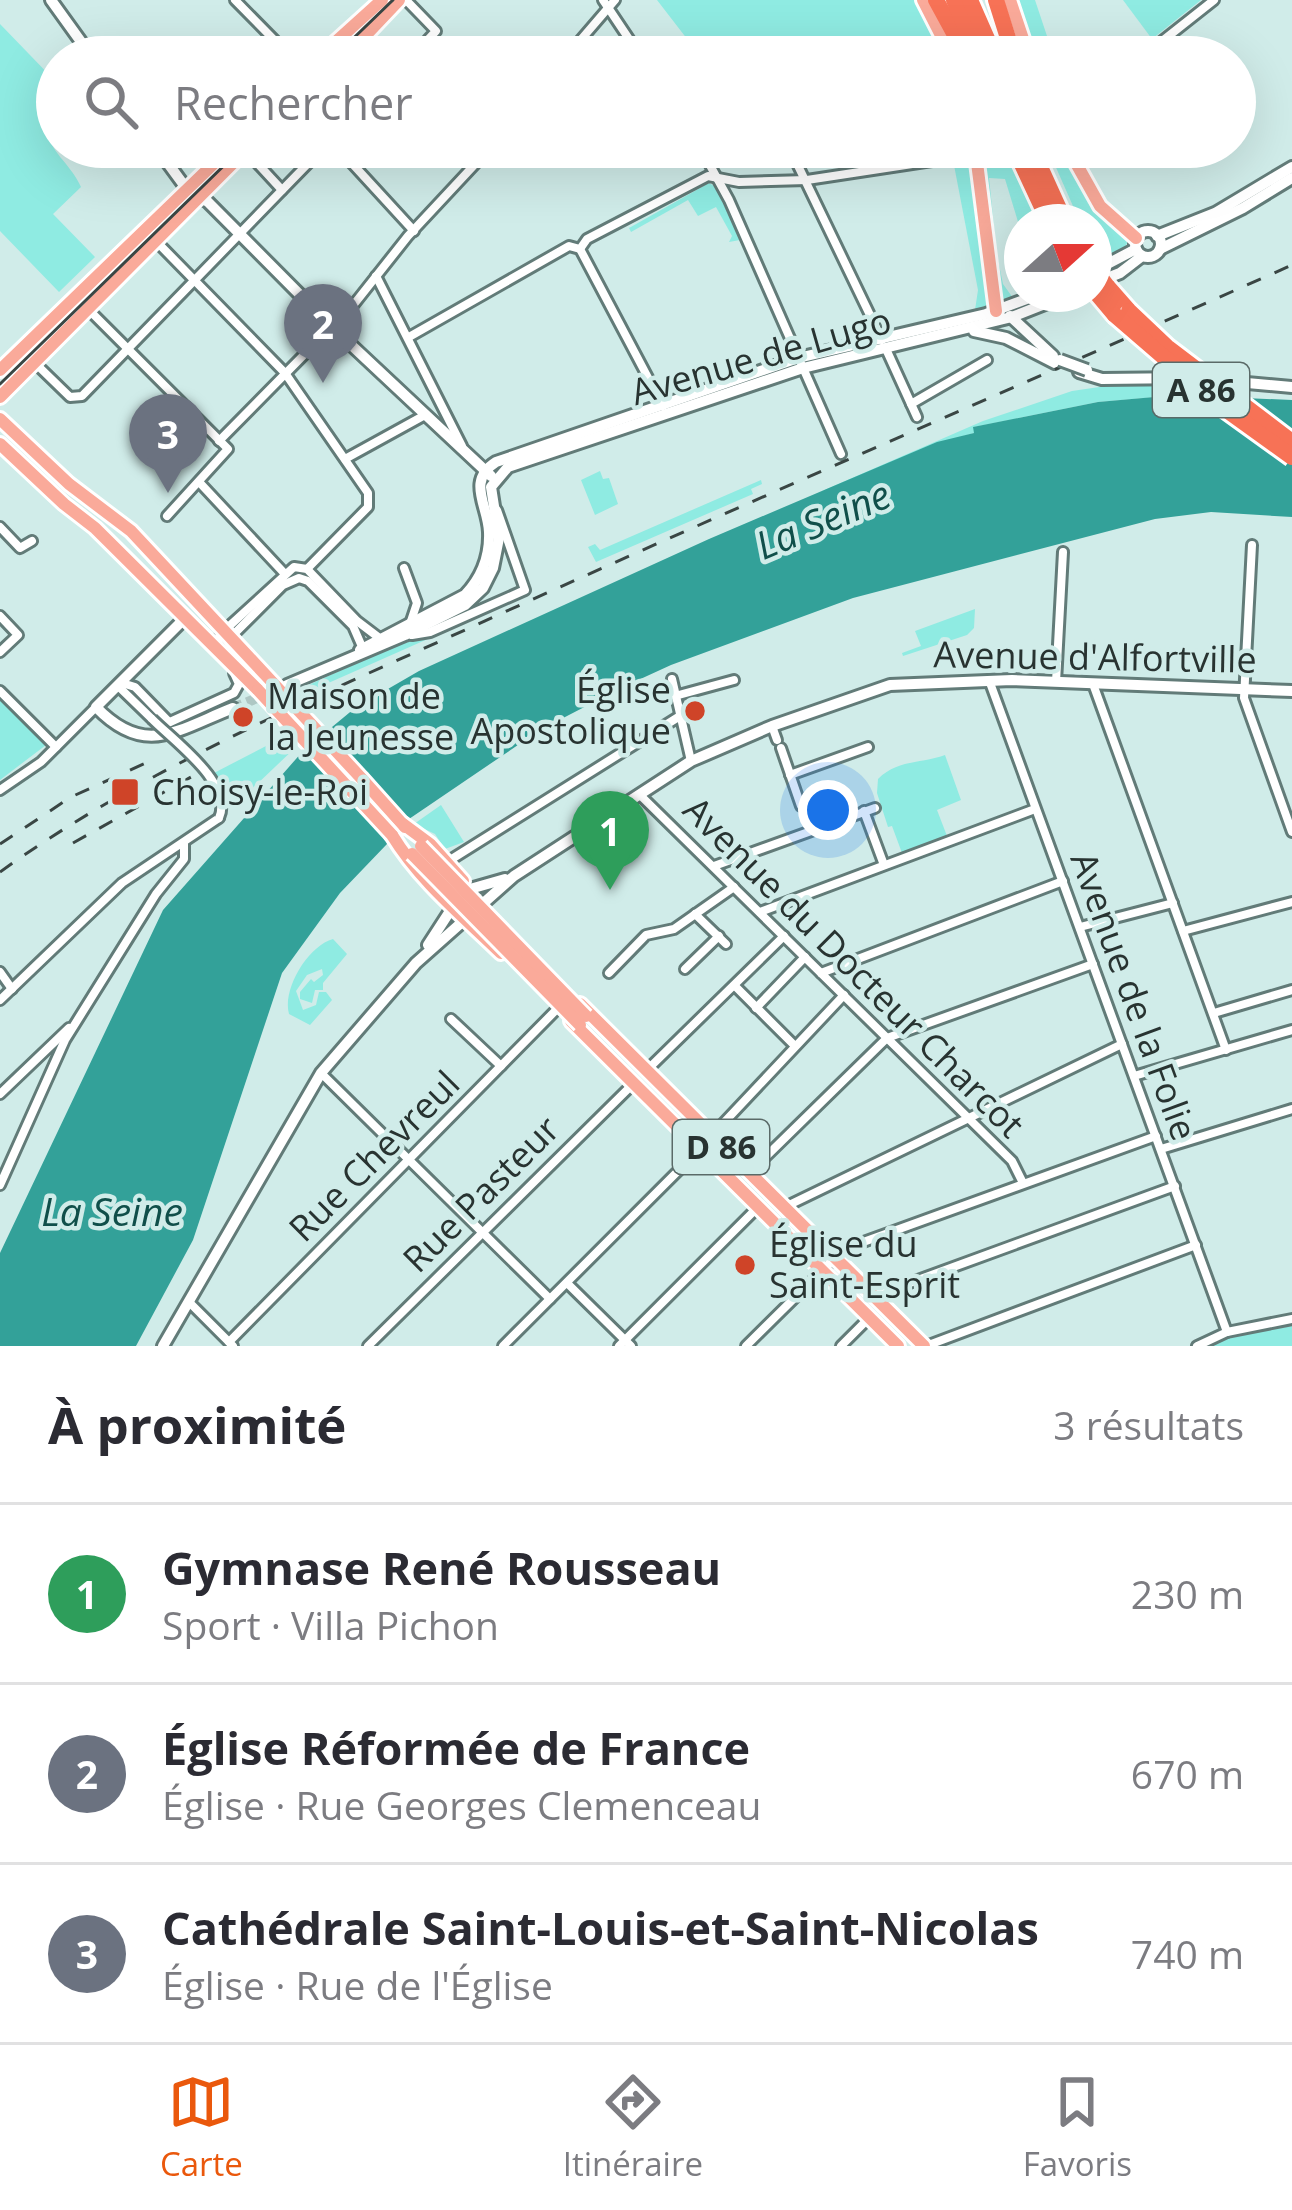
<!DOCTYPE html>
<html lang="fr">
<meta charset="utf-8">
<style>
:root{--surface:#fff;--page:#f2f2f3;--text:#2b2b33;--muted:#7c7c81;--line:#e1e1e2;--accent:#ea580c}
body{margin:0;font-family:"Open Sans",sans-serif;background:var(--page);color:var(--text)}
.compass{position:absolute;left:1004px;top:204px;width:108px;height:108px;border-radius:50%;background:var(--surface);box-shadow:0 12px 48px #0002;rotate:69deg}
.you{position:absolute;left:828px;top:810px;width:42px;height:42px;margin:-30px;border:9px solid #fff;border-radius:50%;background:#1a73e8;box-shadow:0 0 0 18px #1a73e833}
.badge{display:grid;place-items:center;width:78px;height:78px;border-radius:50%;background:var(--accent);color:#fff;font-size:39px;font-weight:700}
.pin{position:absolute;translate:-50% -99px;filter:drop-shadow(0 3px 6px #0008)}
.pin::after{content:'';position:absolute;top:63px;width:42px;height:36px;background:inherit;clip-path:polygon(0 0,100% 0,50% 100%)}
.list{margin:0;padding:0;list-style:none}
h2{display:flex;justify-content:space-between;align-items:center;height:156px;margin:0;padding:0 48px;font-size:51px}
h2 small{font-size:39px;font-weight:400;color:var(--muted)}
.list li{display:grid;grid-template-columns:78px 1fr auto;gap:36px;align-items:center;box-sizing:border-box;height:180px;padding:0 48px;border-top:3px solid var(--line)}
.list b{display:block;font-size:45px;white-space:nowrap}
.list p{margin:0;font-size:39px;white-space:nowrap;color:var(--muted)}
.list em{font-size:39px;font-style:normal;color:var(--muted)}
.icon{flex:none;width:66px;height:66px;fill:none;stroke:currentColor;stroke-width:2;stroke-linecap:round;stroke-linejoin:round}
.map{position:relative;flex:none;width:1292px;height:1346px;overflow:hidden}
.search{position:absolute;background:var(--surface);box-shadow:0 12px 48px #0002;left:36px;right:36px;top:36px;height:132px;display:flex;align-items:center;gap:30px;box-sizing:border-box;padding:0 42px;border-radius:66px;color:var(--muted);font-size:45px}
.sheet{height:696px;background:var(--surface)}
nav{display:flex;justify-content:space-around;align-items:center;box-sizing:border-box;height:168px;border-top:3px solid var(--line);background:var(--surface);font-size:33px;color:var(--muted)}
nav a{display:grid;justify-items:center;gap:6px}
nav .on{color:var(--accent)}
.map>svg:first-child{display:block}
.green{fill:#8febe2}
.water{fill:#33a199}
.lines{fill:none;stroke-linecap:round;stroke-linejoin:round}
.secondary-tunnel{stroke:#aec7c4;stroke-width:10;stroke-dasharray:10 5;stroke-linecap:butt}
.minor-casing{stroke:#627b78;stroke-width:14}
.tertiary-casing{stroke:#627b78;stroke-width:16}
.secondary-casing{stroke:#627b78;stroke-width:16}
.primary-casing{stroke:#fff;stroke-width:18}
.motorway-casing{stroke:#fff;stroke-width:22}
.minor{stroke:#fff;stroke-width:8}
.tertiary{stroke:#fff;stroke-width:10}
.secondary{stroke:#fff;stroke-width:10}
.primary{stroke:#faaa9a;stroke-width:12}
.motorway{stroke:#f77256;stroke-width:16}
.tram{stroke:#3a4644;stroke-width:3}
.rail{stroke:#3a4644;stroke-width:3;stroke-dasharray:15 15;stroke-linecap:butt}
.minor-bridge-casing{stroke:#627b78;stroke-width:14;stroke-linecap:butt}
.secondary-bridge-casing{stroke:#627b78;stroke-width:16;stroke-linecap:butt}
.primary-bridge-casing{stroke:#fff;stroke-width:18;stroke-linecap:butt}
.motorway-bridge-casing{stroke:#fff;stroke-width:22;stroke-linecap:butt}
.minor-bridge{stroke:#fff;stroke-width:8}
.secondary-bridge{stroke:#fff;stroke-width:10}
.primary-bridge{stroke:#faaa9a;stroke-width:12}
.motorway-bridge{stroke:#f77256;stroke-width:16}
.poi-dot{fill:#cf4428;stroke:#d0ece9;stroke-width:4.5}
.labels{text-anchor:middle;stroke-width:9;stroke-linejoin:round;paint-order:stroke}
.shield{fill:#d0ece9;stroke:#5a6a68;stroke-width:3}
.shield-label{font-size:33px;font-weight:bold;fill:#283331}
.street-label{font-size:36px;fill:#283331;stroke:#d0ece9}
.poi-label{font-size:36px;fill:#283331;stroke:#d0ece9;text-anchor:start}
.water-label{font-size:39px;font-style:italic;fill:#104f4a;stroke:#d0ece9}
</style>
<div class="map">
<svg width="1292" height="1346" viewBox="0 0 1292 1346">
<rect width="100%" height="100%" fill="#d0ece9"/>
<!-- green -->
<g class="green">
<polygon points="657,0 916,0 944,57 741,57 737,52 729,57 701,57"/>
<polygon points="1018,0 1035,0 1054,57 1036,57"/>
<polygon points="1123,0 1201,0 1152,39"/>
<path d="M0,24L57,83V113L45,125C50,154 69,161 81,187L53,214L95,257L59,292L0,231Z"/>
<polygon points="993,147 1005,147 1038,222 1022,222 1022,235 1005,179 989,178 997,255 1003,284 1013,298 1000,302 981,152"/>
<polygon points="1047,147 1061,147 1092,204 1128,241 1123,251 1101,259 1094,247 1094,222 1080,222"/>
<polygon points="968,156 990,301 987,307 975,310 978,290 953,160"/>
<polygon points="709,183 716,187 740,240 729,242 732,236 716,207 698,216 688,200 631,232 629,228"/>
<path d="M1168,377L1191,394L1098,402L974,427V433C922,446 872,482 822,491L983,421L1072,391Z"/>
<polygon points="600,471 603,479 609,478 618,504 595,515 581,480"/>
<polygon points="761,480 762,484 751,489 753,494 596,562 588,547 595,544 600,550"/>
<polygon points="975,609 974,628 967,635 903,656 902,653 921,646 915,631"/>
<polygon points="430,638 299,696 293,692 408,640"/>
<polygon points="0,697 46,745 0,780"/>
<polygon points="287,735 297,746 232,808 229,789 214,773"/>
<path d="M945,755L961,800L937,810L947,836L902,853L892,826L888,827L877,793L878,779C898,759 921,764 945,755Z"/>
<polygon points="441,805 464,842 445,849 435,834 414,824"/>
<path d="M333,939L347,954L323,983V990H315L312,1003L300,999V992L311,979L314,982L323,975L322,969L307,975L296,991L303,1010L316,1005L319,992H326L332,1000L310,1025L289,1014C282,989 308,946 333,939Z"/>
<polygon points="1292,1326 1292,1346 1211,1346 1233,1336"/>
</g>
<!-- water -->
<polygon class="water" points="1177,395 1292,400 1292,517 1211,512 1155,519 853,598 671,665 623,687 540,730 409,819 390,837 387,844 340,893 282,973 193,1240 136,1346 0,1346 0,1253 163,910 303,751 355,708 419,671 709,539 937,442 974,433 973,427 1098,402"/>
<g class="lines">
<!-- secondary-tunnel -->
<polyline class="secondary-tunnel" points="233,708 284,687"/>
<defs>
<g id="minor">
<polyline points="235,0 291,57"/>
<polyline points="406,0 436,31 412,57"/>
<polyline points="603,0 641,57"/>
<polyline points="566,57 615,0"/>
<polyline points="1142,57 1214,0"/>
<polyline points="337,147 414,231"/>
<polyline points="700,147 729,200 841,454"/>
<polyline points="789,147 882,340"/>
<polyline points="246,151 282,190"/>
<polyline points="156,241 285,373 368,493 368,507 307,569"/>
<polyline points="580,249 663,406"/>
<polyline points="376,276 462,446"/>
<polyline points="88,309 228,449 167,516"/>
<polyline points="409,337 569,246 580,249 587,239 708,176 739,182 807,180 932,161 967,150"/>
<polyline points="886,349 917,417"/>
<polyline points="34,362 70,397 82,396 324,147"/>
<polyline points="911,404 987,360"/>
<polyline points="219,441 355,303 408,236 491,147"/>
<polyline points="345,459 425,415"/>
<polyline points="200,483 285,574"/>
<polyline points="0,527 20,548 32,541"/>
<polyline points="1252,545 1244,698 1292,832"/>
<polyline points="404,568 417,603 411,621"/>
<polyline points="0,616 18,635 0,652"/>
<polyline points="412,635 430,632 525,590 497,510"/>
<polyline points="231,637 283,585 299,578 308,581 353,626 363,649"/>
<polyline points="218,647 219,637 226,629 294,567 307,569 357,621 382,640"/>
<polyline points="672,679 691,761"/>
<polyline points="989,680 1227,1332"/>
<polyline points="1056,682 1063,552"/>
<polyline points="122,683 135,687 169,722"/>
<polyline points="1093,684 1226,1050"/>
<polyline points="118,686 152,719"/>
<polyline points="0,691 56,747"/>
<polyline points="675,696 734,680"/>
<polyline points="772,726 777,740"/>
<polyline points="159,727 234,693 239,684 234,673"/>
<polyline points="781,748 801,806"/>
<polyline points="790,775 868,747"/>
<polyline points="0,790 41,762 96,707"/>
<polyline points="640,795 1012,1161 1023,1183"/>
<polyline points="864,811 884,865"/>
<polyline points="447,862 680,716"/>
<polyline points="714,866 875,808"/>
<polyline points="760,912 1035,809"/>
<polyline points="695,914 726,944"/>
<polyline points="1080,927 1173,903"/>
<polyline points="1183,931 1292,902"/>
<polyline points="685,969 719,936"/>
<polyline points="0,972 12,989"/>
<polyline points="609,973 646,935 674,929 734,887"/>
<polyline points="821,973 1063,881"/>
<polyline points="735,986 795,1046"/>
<polyline points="0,1000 122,883 219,818"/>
<polyline points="756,1008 805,957"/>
<polyline points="1214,1013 1292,990"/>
<polyline points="451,1019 501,1066"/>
<polyline points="647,1070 784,936"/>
<polyline points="321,1073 550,1299"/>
<polyline points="1134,1076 1292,1030"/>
<polyline points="0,1094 69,1028"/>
<polyline points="715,1139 716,1131 844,995"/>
<polyline points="1161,1149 1292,1109"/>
<polyline points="749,1173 887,1038 1093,964"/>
<polyline points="0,1185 65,1040 156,894 184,859 184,844"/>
<polyline points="788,1211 789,1205 1122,1044"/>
<polyline points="567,1283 631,1346"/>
<polyline points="874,1296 1175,1186"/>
<polyline points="189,1302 233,1346"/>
<polyline points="229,1342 558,1008"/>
<polyline points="368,1346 634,1083"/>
<polyline points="503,1346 700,1149"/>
<polyline points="619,1346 758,1207"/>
<polyline points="746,1346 844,1249 1156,1136"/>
<polyline points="841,1346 869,1318"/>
<polyline points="926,1346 1196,1245"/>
<polyline points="1197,1346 1227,1332 1292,1319"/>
</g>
<g id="tertiary">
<polyline points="51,0 92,57"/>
<polyline points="156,147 186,188 208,202 332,327 491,476"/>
<polyline points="1157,236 1215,213 1292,167"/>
<polyline points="1160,249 1243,208 1292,178"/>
</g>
<g id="secondary">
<circle cx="1148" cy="244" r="13"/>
<polyline points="1094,271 1136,249"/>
<polyline points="1097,282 1120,273 1142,256"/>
<polyline points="1010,316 1053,356"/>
<polyline points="974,331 1006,338 1055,363"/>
<polyline points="1079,372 1102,379 1189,378"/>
<polyline points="1214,380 1292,387"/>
<path d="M185,618L96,707C145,758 177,730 233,708"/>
<path d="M360,650L465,595C481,578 490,556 489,532C488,505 466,481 496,462L798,358L986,314L1040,294"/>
<polyline points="287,685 405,635 465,605 483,588 493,568 499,538 491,487 508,467 803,368 1012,317 1070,294"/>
<polyline points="428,945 452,908 470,889 505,879"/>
<polyline points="163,1346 321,1073 416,963 514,876 691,761 772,726 890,685 1012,680 1292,691"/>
</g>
<g id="primary">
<polyline points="923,0 952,57"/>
<polyline points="1010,0 1029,57"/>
<polyline points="319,57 382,0"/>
<polyline points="345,57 399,0"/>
<polyline points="975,147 996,311"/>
<polyline points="1067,147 1100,206 1136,238"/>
<polyline points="0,370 231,147"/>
<polyline points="0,397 249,147"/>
<polyline points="0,419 69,484 131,531 273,683"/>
<polyline points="0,444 64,504 95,528 258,690"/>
<polyline points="362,779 405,827"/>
<polyline points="403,824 430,844 463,881"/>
<path d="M392,835C420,881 462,915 501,953"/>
<polyline points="580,1004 924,1346"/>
<polyline points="571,1021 898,1346"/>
</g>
<g id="motorway">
<polyline points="936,0 967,57"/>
<polyline points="954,0 977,55"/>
<polyline points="970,0 995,57"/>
<polyline points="996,0 1014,57"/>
<polyline points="1014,147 1049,222"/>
<polyline points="1031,147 1065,222"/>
<polyline points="1107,286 1129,311"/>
<polyline points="1094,290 1115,315"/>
</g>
</defs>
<!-- minor casing -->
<use href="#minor" class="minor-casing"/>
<!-- tertiary casing -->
<use href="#tertiary" class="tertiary-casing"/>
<!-- secondary casing -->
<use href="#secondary" class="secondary-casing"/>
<!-- primary casing -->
<use href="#primary" class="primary-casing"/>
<!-- motorway casing -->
<use href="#motorway" class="motorway-casing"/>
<!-- minor -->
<use href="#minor" class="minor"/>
<!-- tertiary -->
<use href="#tertiary" class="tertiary"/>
<!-- secondary -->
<use href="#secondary" class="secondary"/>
<!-- primary -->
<use href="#primary" class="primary"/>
<!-- motorway -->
<use href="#motorway" class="motorway"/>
<!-- tram -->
<g class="tram">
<polyline points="334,57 393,0"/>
<polyline points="0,384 243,147"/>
</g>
<!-- rail -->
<g class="rail">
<polyline points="73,843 209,767"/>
<polyline points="0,844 71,797 148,762"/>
<path d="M0,872C146,767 313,699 476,625C746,502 1020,386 1292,265"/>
</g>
<defs>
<path id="minor-bridge" d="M152,719C175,742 234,784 219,818"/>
<polyline id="secondary-bridge" points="1060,360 1087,370"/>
<g id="primary-bridge">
<polyline points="273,683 362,779"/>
<polyline points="258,690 392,835"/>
<polyline points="421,846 586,1016"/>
<polyline points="412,854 580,1025"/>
</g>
<g id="motorway-bridge">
<polyline points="1094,269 1107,286"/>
<polyline points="1129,311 1167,347 1292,442"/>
<polyline points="1115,315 1217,403 1292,457"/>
</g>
</defs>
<!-- minor-bridge casing -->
<use href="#minor-bridge" class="minor-bridge-casing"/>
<!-- secondary-bridge casing -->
<use href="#secondary-bridge" class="secondary-bridge-casing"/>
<!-- primary-bridge casing -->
<use href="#primary-bridge" class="primary-bridge-casing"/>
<!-- motorway-bridge casing -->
<use href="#motorway-bridge" class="motorway-bridge-casing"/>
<!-- minor-bridge -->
<use href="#minor-bridge" class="minor-bridge"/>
<!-- secondary-bridge -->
<use href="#secondary-bridge" class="secondary-bridge"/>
<!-- primary-bridge -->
<use href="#primary-bridge" class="primary-bridge"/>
<!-- motorway-bridge -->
<use href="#motorway-bridge" class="motorway-bridge"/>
</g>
<!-- markers -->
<g class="poi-dot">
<circle cx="695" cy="711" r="12"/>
<circle cx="243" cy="717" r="12"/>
<rect x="110" y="777" width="30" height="30" rx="6"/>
<circle cx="745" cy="1265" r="12"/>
</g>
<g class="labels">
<!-- shield labels -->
<g class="shield">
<rect x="1153" y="363" width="96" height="54" rx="9"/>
<rect x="673" y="1120" width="96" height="54" rx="9"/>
</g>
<g class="shield-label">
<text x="1201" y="402">A 86</text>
<text x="721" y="1159">D 86</text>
</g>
<!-- street labels -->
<g class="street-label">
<text transform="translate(761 356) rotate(-16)" y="13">Avenue de Lugo</text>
<text transform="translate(1095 657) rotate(1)" y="13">Avenue d'Alfortville</text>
<text transform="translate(854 967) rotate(45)" y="13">Avenue du Docteur Charcot</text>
<text transform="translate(1134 996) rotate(70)" y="13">Avenue de la Folie</text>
<text transform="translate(374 1156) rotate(-45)" y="13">Rue Chevreul</text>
<text transform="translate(481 1194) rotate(-45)" y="13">Rue Pasteur</text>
</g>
<!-- poi labels -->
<g class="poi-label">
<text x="671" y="703" text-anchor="end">Église<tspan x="671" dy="41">Apostolique</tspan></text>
<text x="267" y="709">Maison de<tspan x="267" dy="41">la Jeunesse</tspan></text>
<text x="152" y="805">Choisy-le-Roi</text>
<text x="769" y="1257">Église du<tspan x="769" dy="41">Saint-Esprit</tspan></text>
</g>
<!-- water labels -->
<g class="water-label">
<text transform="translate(823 520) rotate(-23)" y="14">La Seine</text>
<text x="112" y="1226">La Seine</text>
</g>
</g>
</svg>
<svg class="compass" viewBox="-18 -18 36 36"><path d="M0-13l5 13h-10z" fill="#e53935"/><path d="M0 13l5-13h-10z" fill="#7c7c81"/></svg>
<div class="you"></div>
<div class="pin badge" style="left:610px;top:890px;background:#2e9e5b">1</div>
<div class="pin badge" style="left:323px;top:383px;background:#6b7280">2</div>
<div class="pin badge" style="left:168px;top:493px;background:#6b7280">3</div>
<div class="search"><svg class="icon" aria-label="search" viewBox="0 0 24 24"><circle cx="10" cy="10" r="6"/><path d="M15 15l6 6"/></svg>Rechercher</div>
</div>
<section class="sheet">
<h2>À proximité<small>3 résultats</small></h2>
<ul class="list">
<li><span class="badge" style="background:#2e9e5b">1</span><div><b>Gymnase René Rousseau</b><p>Sport · Villa Pichon</p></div><em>230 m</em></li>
<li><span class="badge" style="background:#6b7280">2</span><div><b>Église Réformée de France</b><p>Église · Rue Georges Clemenceau</p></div><em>670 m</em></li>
<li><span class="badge" style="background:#6b7280">3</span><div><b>Cathédrale Saint-Louis-et-Saint-Nicolas</b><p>Église · Rue de l'Église</p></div><em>740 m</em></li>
</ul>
</section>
<nav>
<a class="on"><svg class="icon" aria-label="map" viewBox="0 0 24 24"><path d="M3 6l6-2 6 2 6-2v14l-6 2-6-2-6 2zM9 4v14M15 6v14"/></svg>Carte</a>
<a><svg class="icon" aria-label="directions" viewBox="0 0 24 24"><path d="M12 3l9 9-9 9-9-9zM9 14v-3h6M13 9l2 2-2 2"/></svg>Itinéraire</a>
<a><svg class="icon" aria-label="saved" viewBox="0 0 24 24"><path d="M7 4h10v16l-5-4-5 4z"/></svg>Favoris</a>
</nav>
